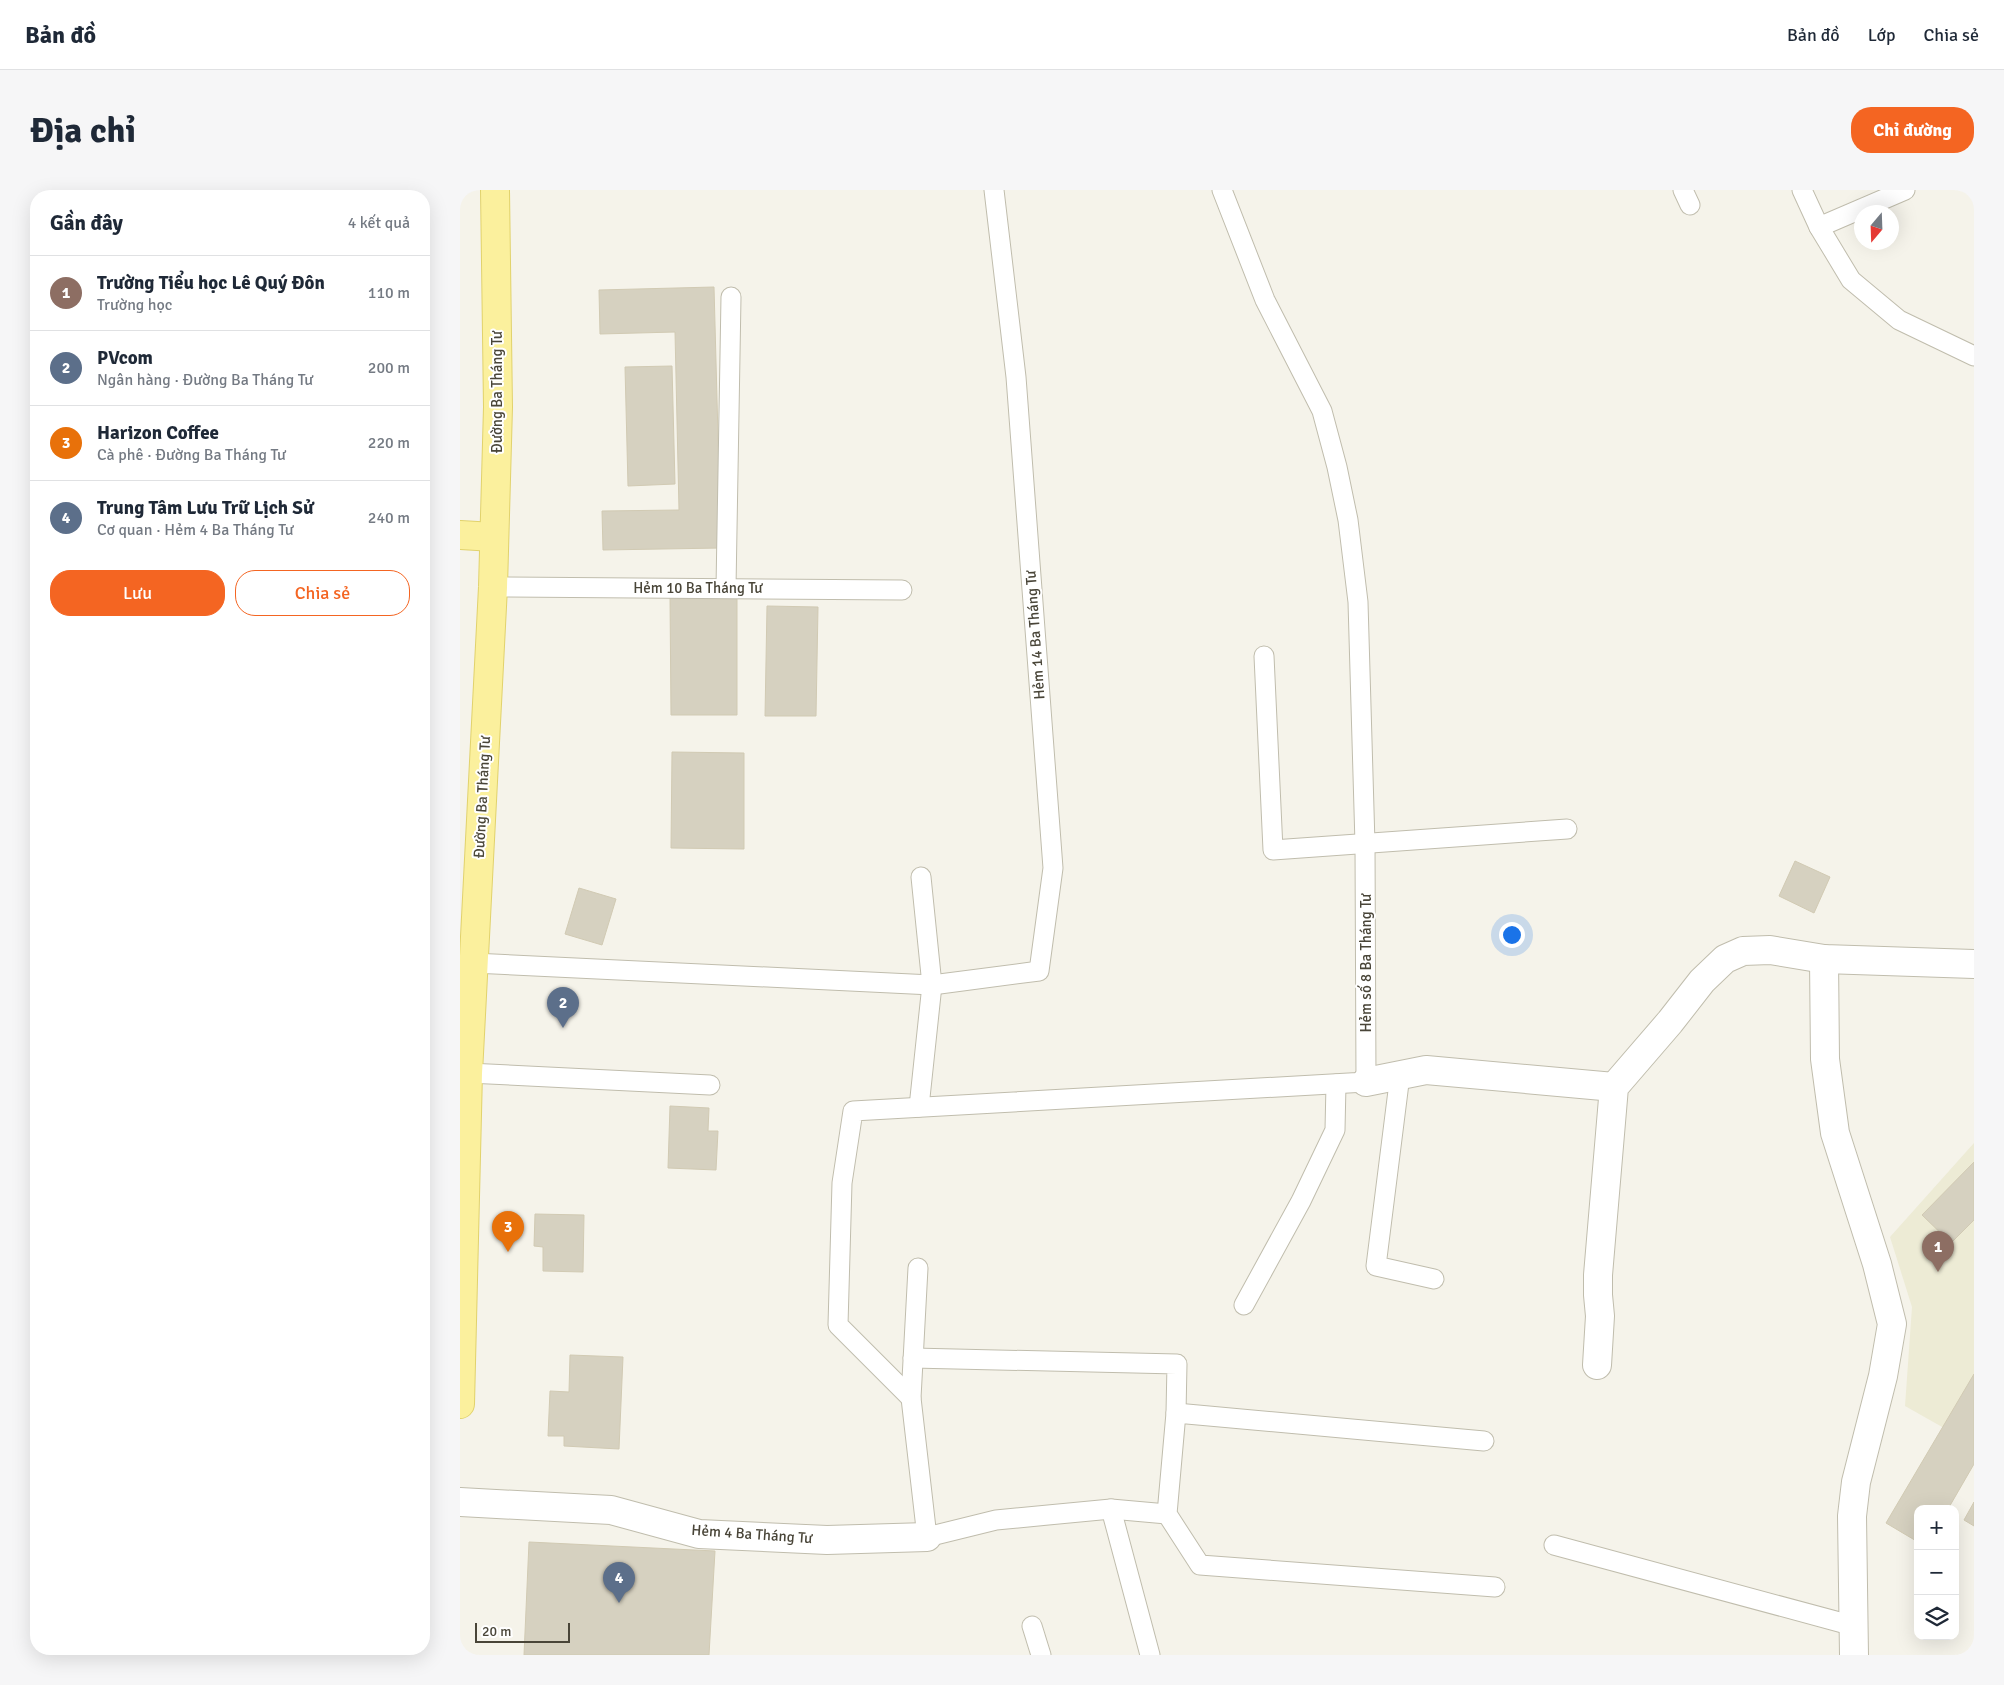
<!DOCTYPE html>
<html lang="vi">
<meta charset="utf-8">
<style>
:root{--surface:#fff;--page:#f6f6f7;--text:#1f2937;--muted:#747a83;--line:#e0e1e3;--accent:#f46522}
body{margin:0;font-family:Signika,sans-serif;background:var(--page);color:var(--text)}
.controls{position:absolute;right:15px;bottom:15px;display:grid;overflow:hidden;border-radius:10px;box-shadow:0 5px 20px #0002}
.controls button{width:45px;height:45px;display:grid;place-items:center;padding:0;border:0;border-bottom:1px solid var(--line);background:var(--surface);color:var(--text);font:25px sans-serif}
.compass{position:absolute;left:1394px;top:15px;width:45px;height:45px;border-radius:50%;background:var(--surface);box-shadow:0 5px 20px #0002;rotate:199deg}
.scale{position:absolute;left:15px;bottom:12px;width:95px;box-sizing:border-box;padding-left:5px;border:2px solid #494538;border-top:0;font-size:14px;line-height:18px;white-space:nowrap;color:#494538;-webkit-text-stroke:4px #fff;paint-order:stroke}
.you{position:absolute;left:1051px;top:744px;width:18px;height:18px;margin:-12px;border:4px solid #fff;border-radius:50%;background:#1a73e8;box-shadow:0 0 0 8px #1a73e833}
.badge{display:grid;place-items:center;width:32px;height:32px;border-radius:50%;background:var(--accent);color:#fff;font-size:16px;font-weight:700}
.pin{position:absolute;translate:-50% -41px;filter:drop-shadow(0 1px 2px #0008)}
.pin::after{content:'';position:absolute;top:26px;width:18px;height:15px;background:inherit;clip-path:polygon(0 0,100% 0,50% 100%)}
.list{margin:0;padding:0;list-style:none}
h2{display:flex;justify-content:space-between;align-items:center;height:65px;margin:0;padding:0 20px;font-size:21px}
h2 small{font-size:16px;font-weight:400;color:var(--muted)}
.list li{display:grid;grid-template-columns:32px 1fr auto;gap:15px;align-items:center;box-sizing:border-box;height:75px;padding:0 20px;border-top:1px solid var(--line)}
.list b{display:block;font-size:19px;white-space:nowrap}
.list p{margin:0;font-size:16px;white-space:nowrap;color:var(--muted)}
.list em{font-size:16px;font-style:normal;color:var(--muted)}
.actions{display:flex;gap:10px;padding:15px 20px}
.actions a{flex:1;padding:11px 0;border:1px solid var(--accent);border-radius:20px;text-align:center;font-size:18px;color:var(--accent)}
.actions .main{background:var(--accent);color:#fff}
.icon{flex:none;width:28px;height:28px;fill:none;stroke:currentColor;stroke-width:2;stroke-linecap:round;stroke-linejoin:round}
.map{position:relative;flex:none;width:1514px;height:1465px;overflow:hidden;border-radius:20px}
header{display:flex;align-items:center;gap:30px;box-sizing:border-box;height:70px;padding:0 25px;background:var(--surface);border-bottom:1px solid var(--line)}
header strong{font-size:24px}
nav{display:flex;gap:28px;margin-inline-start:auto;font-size:18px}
.intro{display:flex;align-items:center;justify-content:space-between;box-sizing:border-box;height:120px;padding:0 30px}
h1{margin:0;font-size:35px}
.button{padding:12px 22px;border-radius:20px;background:var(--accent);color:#fff;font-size:18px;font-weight:700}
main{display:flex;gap:30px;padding:0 30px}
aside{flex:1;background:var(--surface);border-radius:20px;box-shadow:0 5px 20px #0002}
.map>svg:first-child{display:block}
.education{fill:#edebd5}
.building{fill:#d6d1c0;stroke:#d1cab3}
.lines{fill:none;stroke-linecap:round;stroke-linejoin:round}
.service-casing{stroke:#c0bdad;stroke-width:21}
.minor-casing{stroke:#c0bdad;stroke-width:30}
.primary-casing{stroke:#e1d26c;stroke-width:30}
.service{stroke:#fff;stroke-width:19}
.minor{stroke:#fff;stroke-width:28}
.primary{stroke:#fbf09d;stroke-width:28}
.labels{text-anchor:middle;stroke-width:4;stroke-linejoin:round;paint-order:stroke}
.street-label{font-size:15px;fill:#494538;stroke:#fff}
</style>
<header>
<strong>Bản đồ</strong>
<nav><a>Bản đồ</a><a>Lớp</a><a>Chia sẻ</a></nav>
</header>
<div class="intro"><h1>Địa chỉ</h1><a class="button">Chỉ đường</a></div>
<main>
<aside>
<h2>Gần đây<small>4 kết quả</small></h2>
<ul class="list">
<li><span class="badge" style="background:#8d6e63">1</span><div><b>Trường Tiểu học Lê Quý Đôn</b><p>Trường học</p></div><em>110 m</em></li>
<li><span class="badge" style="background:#5c6f8a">2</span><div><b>PVcom</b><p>Ngân hàng · Đường Ba Tháng Tư</p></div><em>200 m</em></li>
<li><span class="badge" style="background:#e8710a">3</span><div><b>Harizon Coffee</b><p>Cà phê · Đường Ba Tháng Tư</p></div><em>220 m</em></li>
<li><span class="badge" style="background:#5c6f8a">4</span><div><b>Trung Tâm Lưu Trữ Lịch Sử</b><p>Cơ quan · Hẻm 4 Ba Tháng Tư</p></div><em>240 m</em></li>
</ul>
<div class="actions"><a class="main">Lưu</a><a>Chia sẻ</a></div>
</aside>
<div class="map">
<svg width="1514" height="1465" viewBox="0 0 1514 1465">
<rect width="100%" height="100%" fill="#f5f3ea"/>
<!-- education -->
<polygon class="education" points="1514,953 1514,1255 1445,1216 1452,1117 1430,1047"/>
<!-- building -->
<g class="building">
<polygon points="254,97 261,358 143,360 142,321 219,320 215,142 140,144 139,100"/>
<polygon points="212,176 215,294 168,296 165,177"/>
<polygon points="210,405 277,405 277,525 211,525"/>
<polygon points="307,416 358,417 356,526 305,526"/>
<polygon points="212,562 284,563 284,659 211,658"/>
<polygon points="1335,671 1370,687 1354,723 1319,706"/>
<polygon points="119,698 156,709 142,755 105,744"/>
<polygon points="210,916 249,918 248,941 258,941 256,980 208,978"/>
<polygon points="1514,972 1514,1030 1491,1053 1462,1025"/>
<polygon points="75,1024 124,1025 123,1082 83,1081 83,1057 74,1056"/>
<polygon points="110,1165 163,1167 159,1259 104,1256 104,1246 88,1246 90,1201 109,1202"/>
<polygon points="1514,1184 1514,1274 1488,1319 1458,1319 1458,1352 1426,1333"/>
<polygon points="1514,1312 1514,1336 1504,1330"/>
<polygon points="69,1352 255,1361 249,1465 64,1465"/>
</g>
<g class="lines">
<defs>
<g id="service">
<polyline points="1223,0 1230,15"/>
<polyline points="1342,0 1359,37 1391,90 1439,130 1514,166"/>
<polyline points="1359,37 1445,0"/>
<polyline points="33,397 442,400"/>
<polyline points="266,398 271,107"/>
<polyline points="804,466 813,660 1107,639"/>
<polyline points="13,773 472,795 579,781 593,678 556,187 534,0"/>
<polyline points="8,883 250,895"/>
<polyline points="940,885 916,1076 974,1089"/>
<polyline points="459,917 472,795 461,687"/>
<polyline points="458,1078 451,1208 467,1347 536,1330 651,1319 707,1324"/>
<polyline points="784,1115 841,1011 875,940 876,894"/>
<polyline points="453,1168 717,1174 716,1223"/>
<polyline points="451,1208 378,1135 382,993 393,921 906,892 905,654 898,412 888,330 877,277 862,221 805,110 762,0"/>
<polyline points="1024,1251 716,1223 707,1324 740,1375 1035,1397"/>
<polyline points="651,1319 690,1465"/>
<polyline points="1094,1355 1394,1436"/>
<polyline points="572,1436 581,1465"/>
</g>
<g id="minor">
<polyline points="1364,769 1365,869 1375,943 1417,1074 1432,1134 1423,1186 1396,1292 1392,1326 1394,1465"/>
<polyline points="906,892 966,880 1154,897"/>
<polyline points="1137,1175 1140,1126 1138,1105 1138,1085 1154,897 1210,832 1242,791 1265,769 1283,761 1310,760 1364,769 1514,774"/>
<polyline points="0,1312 151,1320 239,1344 367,1350 467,1347"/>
</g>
<g id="primary">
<polyline points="0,345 34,347"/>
<polyline points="0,1214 8,883 33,397 38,217 35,0"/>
</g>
</defs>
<!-- service casing -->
<use href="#service" class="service-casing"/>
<!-- minor casing -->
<use href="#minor" class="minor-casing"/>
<!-- primary casing -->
<use href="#primary" class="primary-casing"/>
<!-- service -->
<use href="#service" class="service"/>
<!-- minor -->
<use href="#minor" class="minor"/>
<!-- primary -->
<use href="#primary" class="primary"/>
</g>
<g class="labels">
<!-- street labels -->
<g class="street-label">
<text transform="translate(37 202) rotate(-90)" y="5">Đường Ba Tháng Tư</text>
<text x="238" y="403">Hẻm 10 Ba Tháng Tư</text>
<text transform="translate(575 445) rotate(-94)" y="5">Hẻm 14 Ba Tháng Tư</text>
<text transform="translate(22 607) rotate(-87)" y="5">Đường Ba Tháng Tư</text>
<text transform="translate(906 773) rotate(-90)" y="5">Hẻm số 8 Ba Tháng Tư</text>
<text transform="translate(292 1344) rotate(4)" y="5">Hẻm 4 Ba Tháng Tư</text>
</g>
</g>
</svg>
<div class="controls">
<button>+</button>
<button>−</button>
<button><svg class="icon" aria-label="layers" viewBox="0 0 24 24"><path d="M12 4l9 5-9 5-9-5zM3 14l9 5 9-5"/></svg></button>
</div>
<svg class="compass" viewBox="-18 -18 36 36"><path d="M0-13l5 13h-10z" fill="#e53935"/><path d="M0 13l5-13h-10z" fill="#747a83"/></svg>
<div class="scale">20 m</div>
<div class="you"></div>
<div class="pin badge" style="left:1478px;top:1082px;background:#8d6e63">1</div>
<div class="pin badge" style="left:103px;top:838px;background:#5c6f8a">2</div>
<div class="pin badge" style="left:48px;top:1062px;background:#e8710a">3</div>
<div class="pin badge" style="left:159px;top:1413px;background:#5c6f8a">4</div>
</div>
</main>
